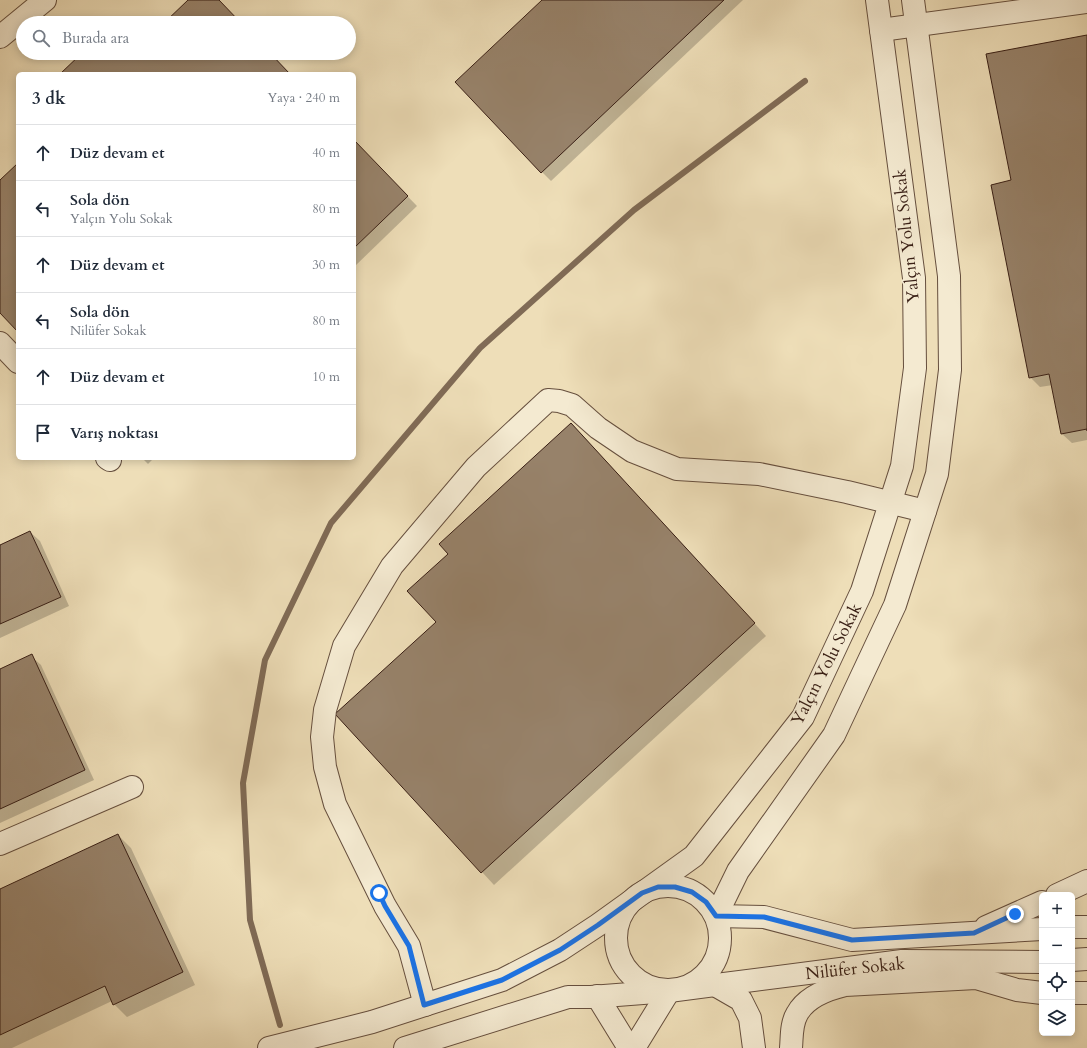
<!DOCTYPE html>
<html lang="tr">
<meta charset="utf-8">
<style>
:root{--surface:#fff;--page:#f2f2f3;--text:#1f2937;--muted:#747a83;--line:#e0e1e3}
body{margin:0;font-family:Cardo,serif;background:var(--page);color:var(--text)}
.controls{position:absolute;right:12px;bottom:12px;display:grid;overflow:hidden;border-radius:6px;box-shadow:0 2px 10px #0003}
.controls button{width:36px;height:36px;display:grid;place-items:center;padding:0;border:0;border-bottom:1px solid var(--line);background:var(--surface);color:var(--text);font:20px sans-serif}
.stop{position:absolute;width:12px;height:12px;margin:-9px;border:3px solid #1a73e8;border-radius:50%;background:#fff}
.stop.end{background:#1a73e8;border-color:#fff;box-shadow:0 1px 4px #0008}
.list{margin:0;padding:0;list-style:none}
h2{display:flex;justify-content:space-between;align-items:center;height:52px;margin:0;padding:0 16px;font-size:17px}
h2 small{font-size:13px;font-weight:400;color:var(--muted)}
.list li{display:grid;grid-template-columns:26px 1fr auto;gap:12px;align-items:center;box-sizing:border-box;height:56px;padding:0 16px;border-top:1px solid var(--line)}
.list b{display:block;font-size:15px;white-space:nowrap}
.list p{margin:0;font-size:13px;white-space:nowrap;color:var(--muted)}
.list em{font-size:13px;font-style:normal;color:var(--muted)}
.icon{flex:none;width:22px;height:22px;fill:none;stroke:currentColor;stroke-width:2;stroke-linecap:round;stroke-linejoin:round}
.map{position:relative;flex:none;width:1087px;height:1048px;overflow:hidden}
.search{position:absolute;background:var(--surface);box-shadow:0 2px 10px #0003;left:16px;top:16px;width:340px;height:44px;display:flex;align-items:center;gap:10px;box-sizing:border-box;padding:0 14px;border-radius:22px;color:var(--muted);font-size:15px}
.panel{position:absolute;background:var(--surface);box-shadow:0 2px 10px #0003;left:16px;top:72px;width:340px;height:388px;border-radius:6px}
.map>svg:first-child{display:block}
.shadow{fill:#0003}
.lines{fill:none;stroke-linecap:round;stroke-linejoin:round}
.stream{stroke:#806b56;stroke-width:6}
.building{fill:#97826a;stroke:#391f15}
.minor-casing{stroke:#664f3e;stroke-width:24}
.minor{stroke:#f4ead1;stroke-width:22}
.route{stroke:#1a73e8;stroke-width:5}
.labels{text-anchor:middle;stroke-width:3.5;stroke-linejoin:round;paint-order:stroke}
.street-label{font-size:17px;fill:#391f15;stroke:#f4ead1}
</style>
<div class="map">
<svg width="1087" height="1048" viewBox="0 0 1087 1048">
<rect width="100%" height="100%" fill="#eedeb8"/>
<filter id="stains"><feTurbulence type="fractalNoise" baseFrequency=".005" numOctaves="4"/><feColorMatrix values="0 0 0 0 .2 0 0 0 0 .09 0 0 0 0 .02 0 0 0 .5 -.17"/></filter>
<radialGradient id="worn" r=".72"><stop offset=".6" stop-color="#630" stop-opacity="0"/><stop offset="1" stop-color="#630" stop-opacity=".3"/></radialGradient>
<!-- shadow -->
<g class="shadow">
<polygon points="543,0 743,0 551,181 542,172"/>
<polygon points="1087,36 1087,440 1072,443 1062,434 1053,385 1040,387 1030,377 1012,181"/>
<polygon points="354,141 417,206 354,267"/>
<polygon points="584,437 766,636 494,885 482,872 437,622"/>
<polygon points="142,458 154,458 148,464"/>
<polygon points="30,532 40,541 69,606 0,638 0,546"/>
<polygon points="31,656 41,665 94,780 0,823 0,670"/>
<polygon points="118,835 131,848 195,985 127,1017 114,1004 112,1001 12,1048 0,1048 0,890"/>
</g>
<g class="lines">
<!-- stream -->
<polyline class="stream" points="280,1025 250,920 243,783 265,660 331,523 480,348 634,210 805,81"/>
</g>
<!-- building -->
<g class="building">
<polygon points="188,0 219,0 241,23 164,23"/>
<polygon points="542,0 724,0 541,173 455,82"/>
<polygon points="1087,35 1087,431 1087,429 1061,434 1049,374 1029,378 991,185 1011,180 986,54"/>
<polygon points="82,53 270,53 290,74 60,74"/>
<polygon points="354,140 408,196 354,248"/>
<polygon points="18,163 18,332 0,313 0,180"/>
<polygon points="571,423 755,623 481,873 335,714 436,622 407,591 448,554 439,544"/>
<polygon points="30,531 61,597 0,624 0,545"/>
<polygon points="32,654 85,770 0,809 0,669"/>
<polygon points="118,834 183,972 113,1005 105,986 0,1035 0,889"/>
</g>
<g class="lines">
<defs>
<g id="minor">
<polyline points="881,30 1087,2"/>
<polyline points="0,37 45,0"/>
<polyline points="0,343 18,362"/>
<polyline points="107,458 110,460"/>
<polyline points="0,844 132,787"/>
<circle cx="668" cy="938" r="52"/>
<polyline points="1057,895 1087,881"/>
<polyline points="716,916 738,871 834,735 895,605 937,474 950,370 949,276 913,0"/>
<polyline points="716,916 764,917 852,940 1042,929"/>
<polyline points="986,927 1042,902"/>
<polyline points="1072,927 1087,927"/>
<polyline points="1072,960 1087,959"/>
<polyline points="715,985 741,1000 750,1018 754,1048"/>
<polyline points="1072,993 1087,993"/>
<polyline points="597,996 629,1048"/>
<polyline points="425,1005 409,946 385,906 335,804 325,767 322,737 325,710 344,646 392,566 476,467 548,400 559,401 572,405 598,428 632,451 677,469 759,474 847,492 925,511"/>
<polyline points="269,1048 372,1022 502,980 560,950 598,925 694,856 803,717 862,591 902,466 915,368 914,278 877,0"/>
<polyline points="405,1048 568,997 591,997 669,991 902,961 1042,962"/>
<polyline points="634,1048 669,991"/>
<path d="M791,1048C792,1037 791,1024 797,1014C806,997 828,989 845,985L976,978L1017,990L1042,993"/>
</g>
</defs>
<!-- minor casing -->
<use href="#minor" class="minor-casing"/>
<!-- minor -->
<use href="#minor" class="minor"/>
</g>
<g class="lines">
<!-- route -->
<polyline class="route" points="379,893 385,906 409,946 424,1005 502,980 560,950 598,925 642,893 658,887 675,887 692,892 706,902 716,916 764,917 852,940 974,933 1015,914"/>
</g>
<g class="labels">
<!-- street labels -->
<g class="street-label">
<text transform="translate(906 236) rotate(-96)" y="6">Yalçın Yolu Sokak</text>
<text transform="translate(826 664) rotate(-63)" y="6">Yalçın Yolu Sokak</text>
<text transform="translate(855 968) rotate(-6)" y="6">Nilüfer Sokak</text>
</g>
</g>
<rect width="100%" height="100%" filter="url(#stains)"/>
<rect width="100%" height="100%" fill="url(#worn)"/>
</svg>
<div class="controls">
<button>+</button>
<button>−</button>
<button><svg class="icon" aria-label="locate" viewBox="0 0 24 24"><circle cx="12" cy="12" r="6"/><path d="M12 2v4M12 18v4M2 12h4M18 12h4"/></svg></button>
<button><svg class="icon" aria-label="layers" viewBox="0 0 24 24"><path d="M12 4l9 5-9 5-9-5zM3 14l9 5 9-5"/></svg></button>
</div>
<div class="stop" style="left:379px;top:893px"></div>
<div class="stop end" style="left:1015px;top:914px"></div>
<div class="search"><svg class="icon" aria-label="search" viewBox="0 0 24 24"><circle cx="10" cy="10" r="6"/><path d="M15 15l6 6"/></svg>Burada ara</div>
<section class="panel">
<h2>3 dk<small>Yaya · 240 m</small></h2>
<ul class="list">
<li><svg class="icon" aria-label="ahead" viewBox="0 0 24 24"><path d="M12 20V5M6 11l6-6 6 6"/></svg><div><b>Düz devam et</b></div><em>40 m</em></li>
<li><svg class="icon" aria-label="left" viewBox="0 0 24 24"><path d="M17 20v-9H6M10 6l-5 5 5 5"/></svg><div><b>Sola dön</b><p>Yalçın Yolu Sokak</p></div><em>80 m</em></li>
<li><svg class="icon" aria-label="ahead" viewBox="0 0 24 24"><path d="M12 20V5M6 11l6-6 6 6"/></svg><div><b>Düz devam et</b></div><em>30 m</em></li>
<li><svg class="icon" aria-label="left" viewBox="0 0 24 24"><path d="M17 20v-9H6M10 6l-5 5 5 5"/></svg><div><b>Sola dön</b><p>Nilüfer Sokak</p></div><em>80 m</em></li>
<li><svg class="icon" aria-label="ahead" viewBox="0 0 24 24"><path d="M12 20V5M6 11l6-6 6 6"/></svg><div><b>Düz devam et</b></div><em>10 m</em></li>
<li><svg class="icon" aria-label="arrive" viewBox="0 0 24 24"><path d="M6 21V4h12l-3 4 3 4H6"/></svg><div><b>Varış noktası</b></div></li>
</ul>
</section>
</div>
